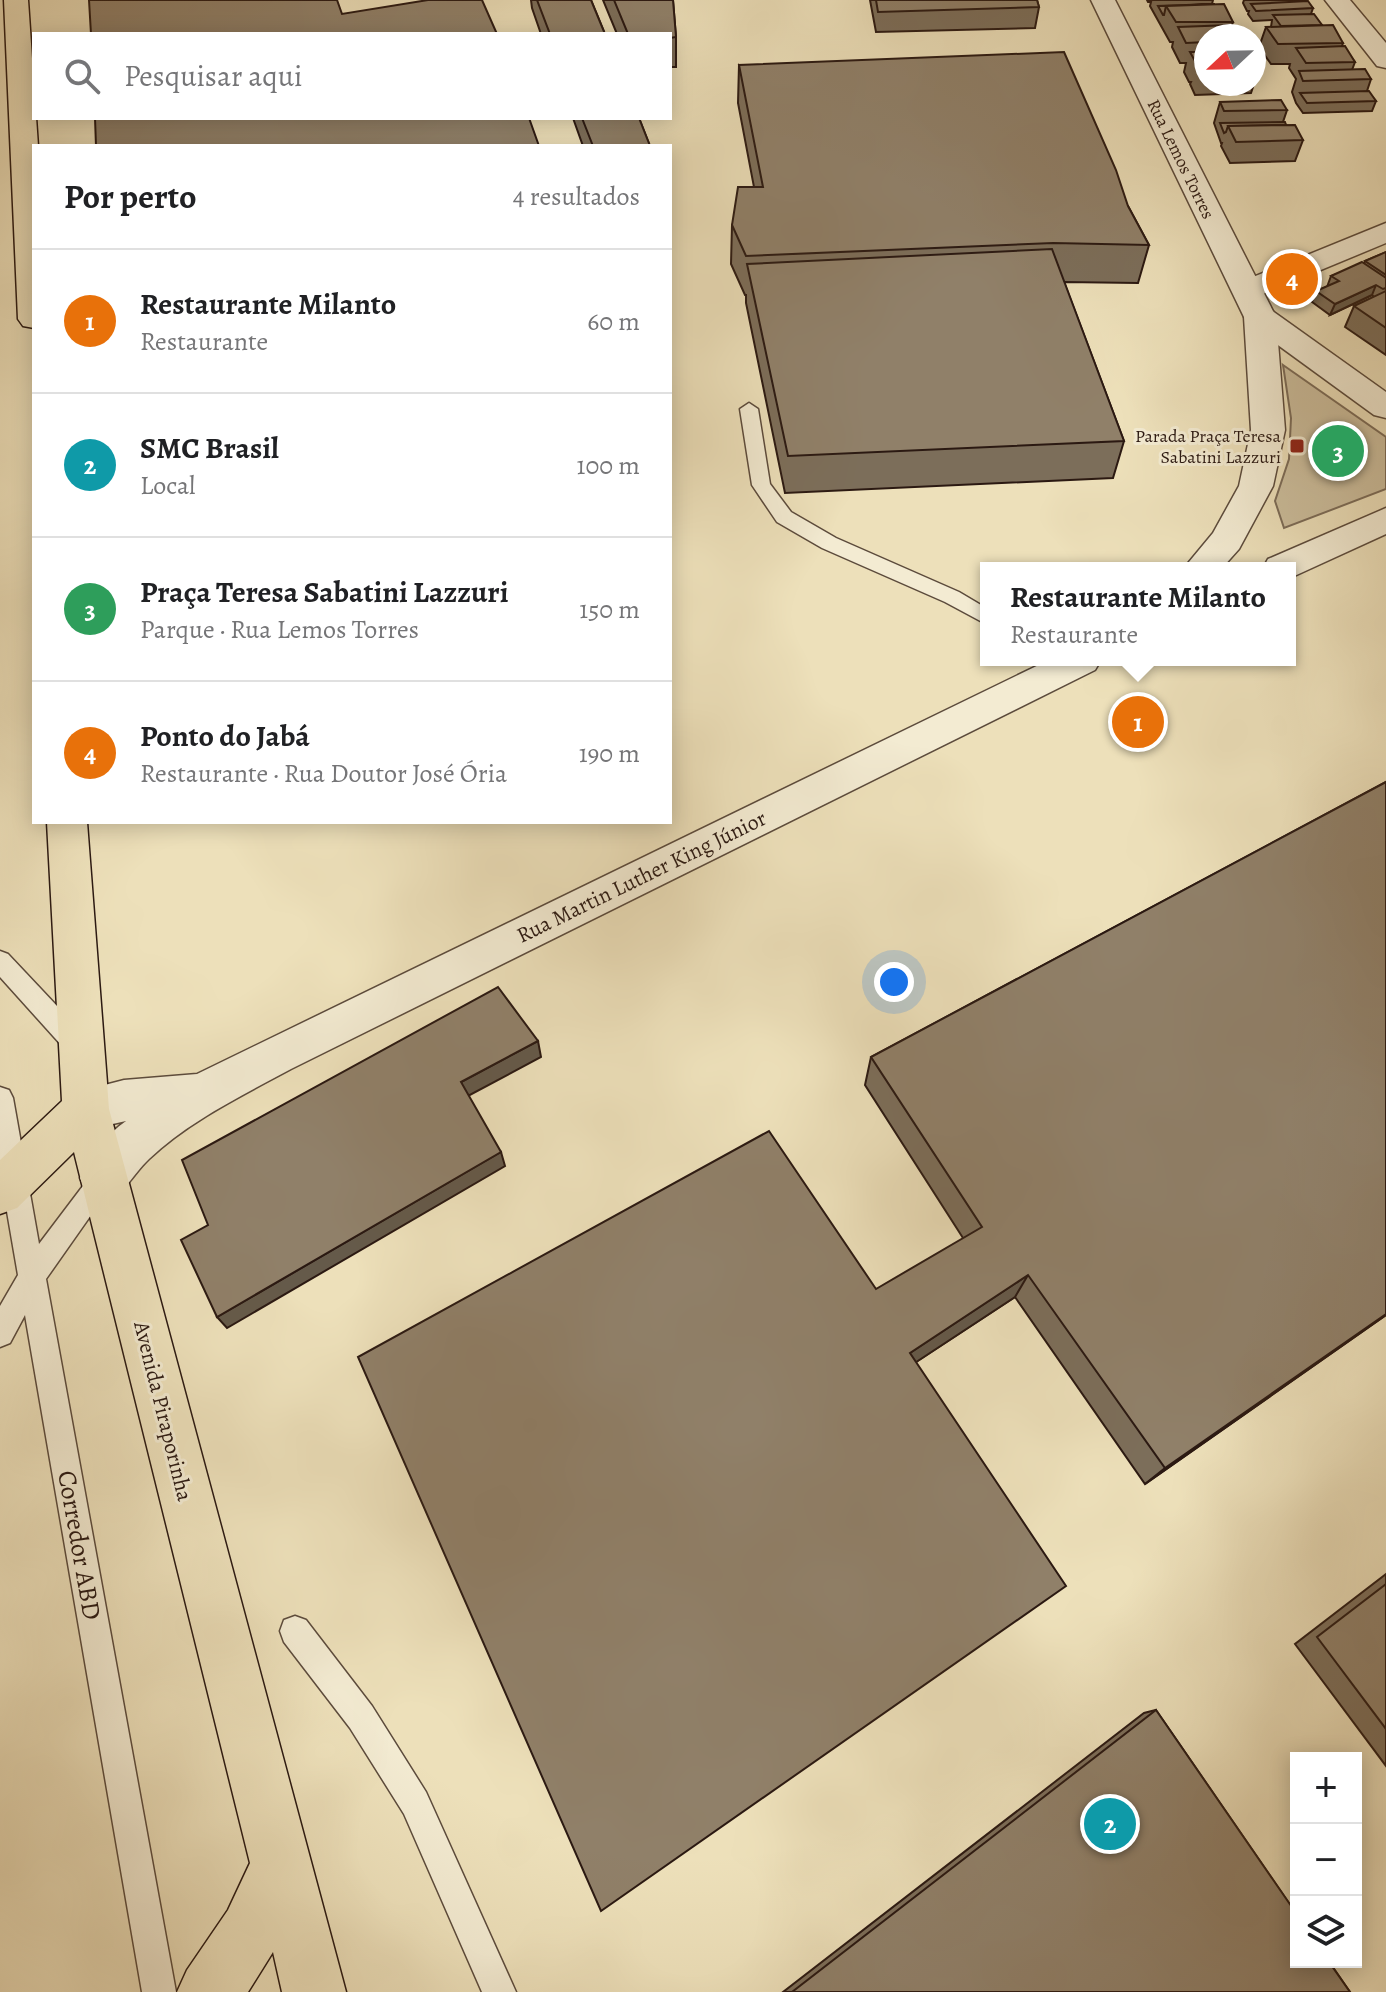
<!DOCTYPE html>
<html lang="pt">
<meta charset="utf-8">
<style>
:root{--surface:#fff;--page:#f2f2f2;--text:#202124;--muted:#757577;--line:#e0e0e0;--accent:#0b8043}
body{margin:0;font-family:Alegreya,serif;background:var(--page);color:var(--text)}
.controls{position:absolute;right:24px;bottom:24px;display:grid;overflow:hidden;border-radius:0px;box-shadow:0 4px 20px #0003}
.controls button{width:72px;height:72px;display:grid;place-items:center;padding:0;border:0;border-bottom:2px solid var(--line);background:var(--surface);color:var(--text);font:40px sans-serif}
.compass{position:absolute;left:1194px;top:24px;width:72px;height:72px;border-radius:50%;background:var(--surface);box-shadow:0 4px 20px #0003;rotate:248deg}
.you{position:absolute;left:894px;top:982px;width:28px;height:28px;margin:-20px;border:6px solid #fff;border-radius:50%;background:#1a73e8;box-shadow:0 0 0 12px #1a73e833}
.badge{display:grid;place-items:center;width:52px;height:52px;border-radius:50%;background:var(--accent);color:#fff;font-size:26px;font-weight:700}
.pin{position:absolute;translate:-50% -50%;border:4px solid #fff;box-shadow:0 2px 8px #0006}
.popup{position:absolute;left:980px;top:562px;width:316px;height:104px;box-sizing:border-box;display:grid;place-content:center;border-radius:0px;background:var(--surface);filter:drop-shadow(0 2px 6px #0005);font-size:26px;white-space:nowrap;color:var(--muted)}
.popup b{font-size:30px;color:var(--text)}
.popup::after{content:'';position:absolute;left:50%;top:100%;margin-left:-16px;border:16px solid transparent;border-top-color:var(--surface)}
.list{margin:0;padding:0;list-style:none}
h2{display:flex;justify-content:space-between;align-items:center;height:104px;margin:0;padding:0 32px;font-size:34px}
h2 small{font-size:26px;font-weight:400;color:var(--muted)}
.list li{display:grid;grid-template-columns:52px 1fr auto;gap:24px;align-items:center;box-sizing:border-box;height:144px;padding:0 32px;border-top:2px solid var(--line)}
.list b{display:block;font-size:30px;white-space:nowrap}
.list p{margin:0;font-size:26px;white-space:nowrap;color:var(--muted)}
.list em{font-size:26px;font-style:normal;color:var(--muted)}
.icon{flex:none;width:44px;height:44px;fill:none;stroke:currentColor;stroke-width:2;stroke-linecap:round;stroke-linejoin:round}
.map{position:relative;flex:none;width:1386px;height:1992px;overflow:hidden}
.search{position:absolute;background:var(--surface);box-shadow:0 4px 20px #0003;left:32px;top:32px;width:640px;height:88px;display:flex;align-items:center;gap:20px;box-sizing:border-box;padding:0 28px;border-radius:0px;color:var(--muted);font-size:30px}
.panel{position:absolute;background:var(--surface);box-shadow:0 4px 20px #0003;left:32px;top:144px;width:640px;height:680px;border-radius:0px}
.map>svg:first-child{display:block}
.green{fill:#ccbe9d;stroke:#7c6c58;stroke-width:2}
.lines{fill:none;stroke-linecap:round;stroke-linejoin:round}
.service-casing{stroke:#5c4b3c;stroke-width:3}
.minor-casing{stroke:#5c4b3c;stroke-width:3}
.tertiary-casing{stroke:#5c4b3c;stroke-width:3}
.primary-casing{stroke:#2b1912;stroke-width:3}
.service{fill:#f3ebd2;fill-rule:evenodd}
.minor{fill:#f3ebd2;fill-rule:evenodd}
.tertiary{fill:#f3ebd2;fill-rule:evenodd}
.primary{fill:#ede0ba;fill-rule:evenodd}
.wall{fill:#7c6e5a;stroke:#2b1912;stroke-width:2}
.shaded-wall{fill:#655a4a;stroke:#2b1912;stroke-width:2}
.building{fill:#908069;stroke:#2b1912;stroke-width:2}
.poi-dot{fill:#8f2418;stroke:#f3ebd2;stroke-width:3}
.labels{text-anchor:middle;stroke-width:6;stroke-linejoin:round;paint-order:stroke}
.far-street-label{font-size:18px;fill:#2b1912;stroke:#f3ebd2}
.far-poi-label{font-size:18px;fill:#2b1912;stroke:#f3ebd2;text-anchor:end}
.street-label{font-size:22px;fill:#2b1912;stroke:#f3ebd2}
.near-street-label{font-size:26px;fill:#2b1912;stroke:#f3ebd2}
</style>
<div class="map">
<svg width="1386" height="1992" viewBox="0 0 1386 1992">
<rect width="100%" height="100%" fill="#ede0ba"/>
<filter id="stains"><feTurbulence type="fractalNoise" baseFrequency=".0025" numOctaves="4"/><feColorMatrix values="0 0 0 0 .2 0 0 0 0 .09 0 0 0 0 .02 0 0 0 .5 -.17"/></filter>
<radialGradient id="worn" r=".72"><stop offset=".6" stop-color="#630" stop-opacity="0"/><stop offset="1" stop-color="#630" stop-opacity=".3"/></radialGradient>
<!-- green -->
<polygon class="green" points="1283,365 1386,437 1386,489 1284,528 1275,501 1289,459 1291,418"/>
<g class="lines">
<defs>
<g id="service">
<polygon points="749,403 758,409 770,484 791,512 836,538 959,592 986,608 986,624 945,602 822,548 777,522 752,485 740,409"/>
<polygon points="0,951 8,954 90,1041 93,1049 90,1057 81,1060 72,1057 0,977"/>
<polygon points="0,1087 9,1090 13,1098 39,1244 95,1170 104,1166 113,1170 117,1178 46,1279 176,1992 142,1992 25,1315 10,1343 0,1347 0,1306 18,1275 0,1171"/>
<polygon points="295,1616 306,1620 372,1706 426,1792 516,1992 482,1992 404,1814 350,1728 284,1642 280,1631 284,1620"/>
</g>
<g id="minor">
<polygon points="1325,0 1350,0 1386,43 1386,68 1377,66"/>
<polygon points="1386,223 1386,243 1258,296 1247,299 1236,296 1232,290 1236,284"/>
<polygon points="1260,308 1271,310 1386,392 1386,418 1374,415 1249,324 1244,317 1249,310"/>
<polygon points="1386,508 1386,534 1290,578 1290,568 1263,568 1268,559"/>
</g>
<g id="tertiary">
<polygon points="1091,0 1115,0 1276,317 1285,430 1273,486 1239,549 1222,568 1184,568 1213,533 1239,486 1251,430 1244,317"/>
<path d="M1049,660H1101L1095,670L291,1069C243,1095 189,1121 149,1159C131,1176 129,1190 104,1200L87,1194L80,1178C90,1156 106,1135 126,1121L86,1130L70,1124L63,1109L70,1094L124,1080L197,1074Z"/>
</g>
<g id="primary">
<polygon points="4,0 28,0 38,146 34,146 34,328 23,326 18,319"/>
<polygon points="47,822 87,822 109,1109 346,1992 282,1992 273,1952 248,1992 177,1992 187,1970 228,1910 250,1863 74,1152 17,1208 0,1214 0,1160 62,1101"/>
</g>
</defs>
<!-- service casing -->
<use href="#service" class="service-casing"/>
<!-- minor casing -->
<use href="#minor" class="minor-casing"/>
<!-- tertiary casing -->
<use href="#tertiary" class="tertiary-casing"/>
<!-- primary casing -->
<use href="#primary" class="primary-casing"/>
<!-- service -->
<use href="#service" class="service"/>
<!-- minor -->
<use href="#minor" class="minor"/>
<!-- tertiary -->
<use href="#tertiary" class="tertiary"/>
<!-- primary -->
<use href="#primary" class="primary"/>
</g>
<!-- wall -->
<g class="wall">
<polygon points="531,0 591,0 605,34 541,34 532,8"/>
<polygon points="603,0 673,0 676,37 676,67 670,67 670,34 617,34"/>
<polygon points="870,0 1037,0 1039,7 1035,28 876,32"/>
<polygon points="1147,0 1213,0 1212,4 1233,22 1232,25 1206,36 1206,84 1254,84 1251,93 1195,95 1190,84 1191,82 1189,82 1184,72 1186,63 1180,63 1172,47 1173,42 1170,42 1150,6 1151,2 1148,2"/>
<polygon points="1244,0 1306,0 1305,1 1313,8 1311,14 1322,25 1343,43 1342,46 1355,62 1352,70 1371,79 1367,91 1376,101 1372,111 1303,113 1296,103 1292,92 1296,79 1289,68 1290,64 1271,64 1259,47 1266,27 1271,27 1272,20 1253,21 1248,14 1249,11 1247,11 1243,3"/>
<polygon points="739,65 1128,206 1149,245 1138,283 1064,282 1124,441 1113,478 785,493 746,303 746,295 745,295 731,264 732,225 754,187 738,103"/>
<polygon points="1220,102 1287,110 1283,122 1303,140 1295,161 1230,163 1221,146 1222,143 1221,143 1214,123"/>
<polygon points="573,118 639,118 650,146 583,146"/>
<polygon points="1386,252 1386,355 1345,327 1354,306 1374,297 1372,295 1330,315 1312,302 1316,291 1327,287 1331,276 1364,264 1365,261"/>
<polygon points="1386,782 1386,1315 1145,1484 1015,1297 916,1362 601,1911 963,1238 865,1085 871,1057"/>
<polygon points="1386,1574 1386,1766 1295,1644"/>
<polygon points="1156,1710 1350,1992 783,1992 1144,1713"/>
</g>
<!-- shaded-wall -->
<g class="shaded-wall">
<polygon points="1376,285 1372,295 1330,315 1335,304"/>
<polygon points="538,1041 541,1057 466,1097 461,1082"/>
<polygon points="501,1152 505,1166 227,1328 217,1317"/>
<polygon points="1028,1275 1015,1297 901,1372 910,1353"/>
<polygon points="1386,1314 1386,1315 1145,1484 1165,1468"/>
</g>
<!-- building -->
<g class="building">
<polygon points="89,0 337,0 342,14 428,0 482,0 497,34 91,34"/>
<polygon points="537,0 591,0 605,34 550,34"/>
<polygon points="614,0 673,0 676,37 670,38 670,34 628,34"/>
<polygon points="876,0 1037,0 1039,7 878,12"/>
<polygon points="1308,1 1313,8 1256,11 1251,4"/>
<polygon points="1215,4 1166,6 1164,15 1163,15 1158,6"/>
<polygon points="1224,4 1233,22 1176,22 1166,6"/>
<polygon points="1314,14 1322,25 1281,26 1273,15"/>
<polygon points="1232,25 1239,36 1206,36 1206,42 1186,43 1178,27"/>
<polygon points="1333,25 1343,43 1278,44 1266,27"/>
<polygon points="1345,46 1355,62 1306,63 1296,48"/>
<polygon points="1064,52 1116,170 1128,206 1149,245 1053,243 746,256 732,225 738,187 763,187 739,65"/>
<polygon points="1190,52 1206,52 1206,61 1195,61"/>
<polygon points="1206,63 1206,74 1201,74 1196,64"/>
<polygon points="1365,69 1371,79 1303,81 1299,71"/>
<polygon points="1369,91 1376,101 1307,103 1300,93"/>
<polygon points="1281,100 1287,110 1224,111 1220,102"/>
<polygon points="95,118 529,118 539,146 96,146"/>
<polygon points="582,118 639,118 650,146 593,146"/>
<polygon points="1285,122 1286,125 1228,126 1226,132 1224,133 1220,123"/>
<polygon points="1295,125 1303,140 1236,142 1228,126"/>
<polygon points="1052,249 1124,441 788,456 747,264"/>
<polygon points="1386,252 1386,275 1365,261"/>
<polygon points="1362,262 1386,278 1386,288 1383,289 1376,285 1335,304 1316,291 1339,281 1331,276"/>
<polygon points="1386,291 1386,328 1354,306"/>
<polygon points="1386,782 1386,1314 1165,1468 1028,1275 910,1353 1066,1586 601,1911 358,1357 769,1131 876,1289 982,1227 871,1057"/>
<polygon points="498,987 538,1041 461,1082 501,1152 217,1317 181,1240 208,1225 182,1160"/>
<polygon points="1386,1584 1386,1729 1317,1637"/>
<polygon points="1156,1710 1296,1913 1296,1962 1329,1962 1350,1992 792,1992"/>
</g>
<!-- markers -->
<rect class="poi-dot" x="1289" y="438" width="16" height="16" rx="4"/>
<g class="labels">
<!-- far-street labels -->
<g class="far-street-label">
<text transform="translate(1181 159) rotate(64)" y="6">Rua Lemos Torres</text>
</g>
<!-- far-poi labels -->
<g class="far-poi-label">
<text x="1281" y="442">Parada Praça Teresa<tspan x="1281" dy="21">Sabatini Lazzuri</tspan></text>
</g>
<!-- street labels -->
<g class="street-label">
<text transform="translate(641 876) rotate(-26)" y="8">Rua Martin Luther King Júnior</text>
<text transform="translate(164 1411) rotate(76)" y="8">Avenida Piraporinha</text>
</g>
<!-- near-street labels -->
<g class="near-street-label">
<text transform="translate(80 1545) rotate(80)" y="9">Corredor ABD</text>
</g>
</g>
<rect width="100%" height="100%" filter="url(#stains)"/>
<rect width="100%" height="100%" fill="url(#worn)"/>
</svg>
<div class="controls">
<button>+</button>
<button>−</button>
<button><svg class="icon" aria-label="layers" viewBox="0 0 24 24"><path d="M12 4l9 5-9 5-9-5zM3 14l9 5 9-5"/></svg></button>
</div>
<svg class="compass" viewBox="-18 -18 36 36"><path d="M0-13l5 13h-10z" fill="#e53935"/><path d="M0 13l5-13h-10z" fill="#757577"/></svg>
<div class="you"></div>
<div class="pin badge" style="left:1138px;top:722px;background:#e8710a">1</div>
<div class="popup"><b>Restaurante Milanto</b>Restaurante</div>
<div class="pin badge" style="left:1110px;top:1824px;background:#0f9aa8">2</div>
<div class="pin badge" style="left:1338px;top:451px;background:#2e9e5b">3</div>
<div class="pin badge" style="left:1292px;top:279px;background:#e8710a">4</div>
<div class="search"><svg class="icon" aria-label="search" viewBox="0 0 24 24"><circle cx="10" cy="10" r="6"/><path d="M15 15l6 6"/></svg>Pesquisar aqui</div>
<section class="panel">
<h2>Por perto<small>4 resultados</small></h2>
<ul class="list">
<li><span class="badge" style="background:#e8710a">1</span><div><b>Restaurante Milanto</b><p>Restaurante</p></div><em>60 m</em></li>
<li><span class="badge" style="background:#0f9aa8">2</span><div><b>SMC Brasil</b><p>Local</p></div><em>100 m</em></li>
<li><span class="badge" style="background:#2e9e5b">3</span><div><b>Praça Teresa Sabatini Lazzuri</b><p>Parque · Rua Lemos Torres</p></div><em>150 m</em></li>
<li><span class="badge" style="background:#e8710a">4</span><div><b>Ponto do Jabá</b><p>Restaurante · Rua Doutor José Ória</p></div><em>190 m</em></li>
</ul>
</section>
</div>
